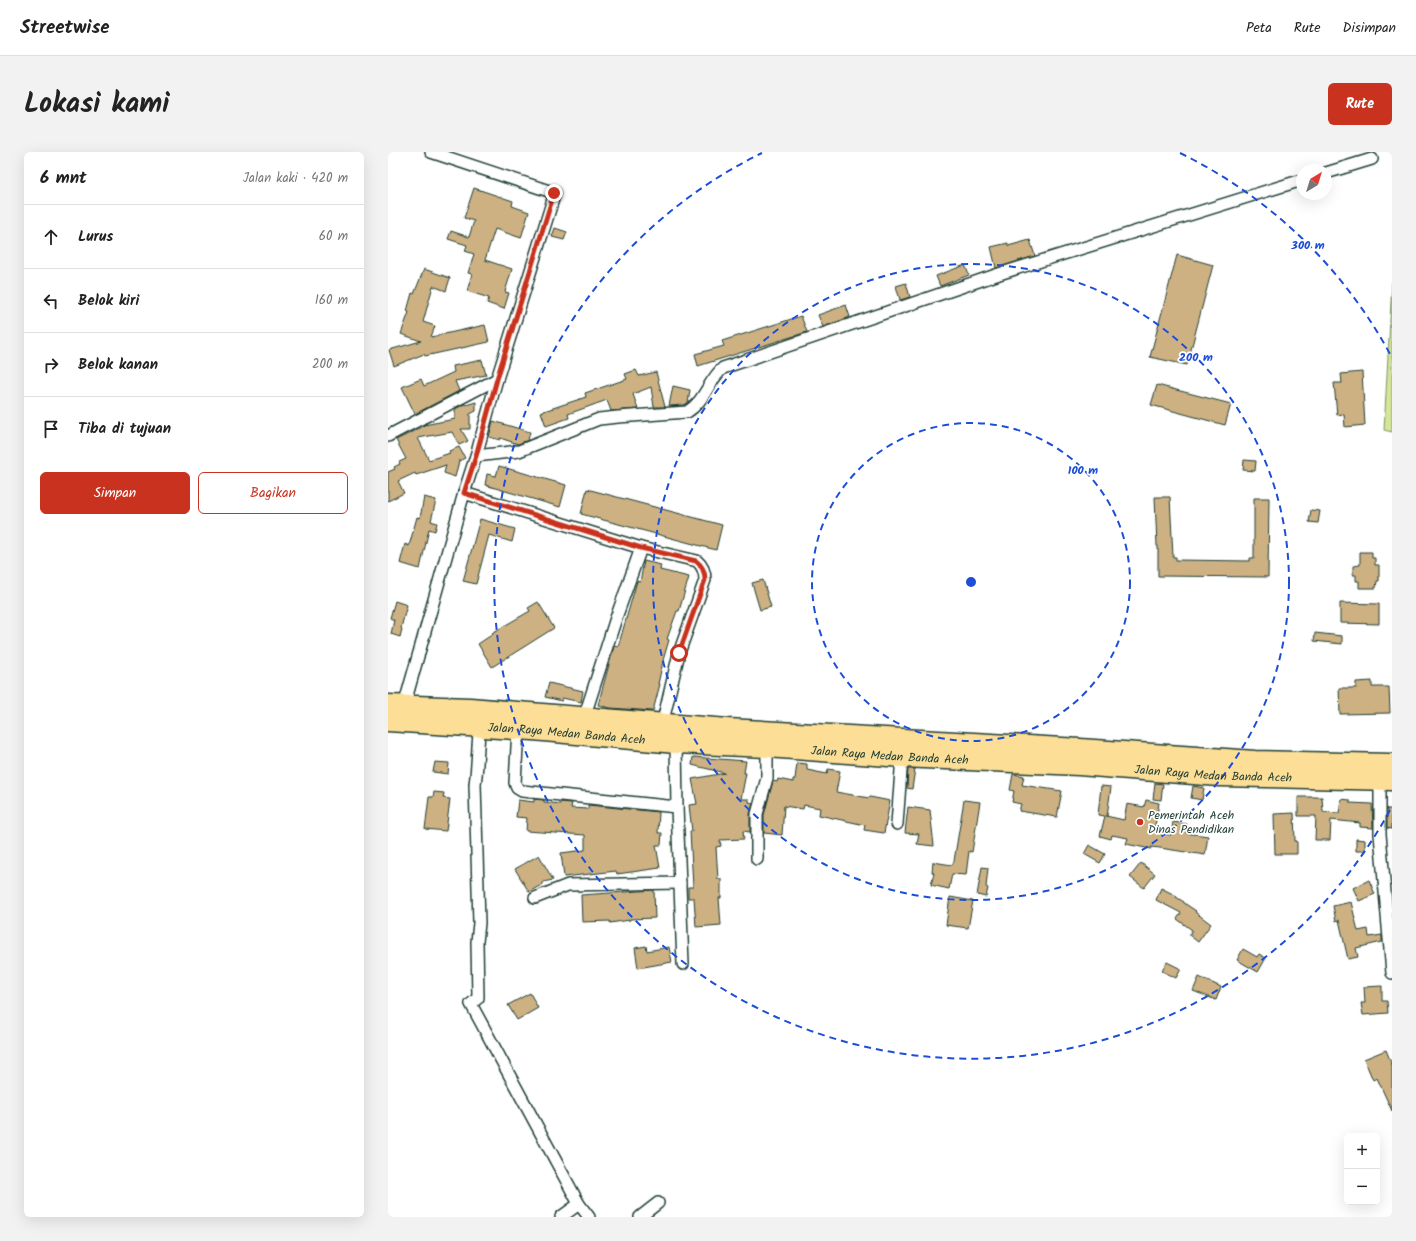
<!DOCTYPE html>
<html lang="id">
<meta charset="utf-8">
<style>
:root{--surface:#fff;--page:#f2f2f2;--text:#222;--muted:#767676;--line:#e0e0e0;--accent:#c8321e}
body{margin:0;font-family:Kalam,sans-serif;background:var(--page);color:var(--text)}
.controls{position:absolute;right:12px;bottom:12px;display:grid;overflow:hidden;border-radius:6px;box-shadow:0 4px 16px #0002}
.controls button{width:36px;height:36px;display:grid;place-items:center;padding:0;border:0;border-bottom:1px solid var(--line);background:var(--surface);color:var(--text);font:20px sans-serif}
.compass{position:absolute;left:908px;top:12px;width:36px;height:36px;border-radius:50%;background:var(--surface);box-shadow:0 4px 16px #0002;rotate:38deg}
.stop{position:absolute;width:12px;height:12px;margin:-9px;border:3px solid #c8321e;border-radius:50%;background:#fff}
.stop.end{background:#c8321e;border-color:#fff;box-shadow:0 1px 4px #0008}
.list{margin:0;padding:0;list-style:none}
h2{display:flex;justify-content:space-between;align-items:center;height:52px;margin:0;padding:0 16px;font-size:17px}
h2 small{font-size:13px;font-weight:400;color:var(--muted)}
.list li{display:grid;grid-template-columns:26px 1fr auto;gap:12px;align-items:center;box-sizing:border-box;height:64px;padding:0 16px;border-top:1px solid var(--line)}
.list b{display:block;font-size:15px;white-space:nowrap}
.list em{font-size:13px;font-style:normal;color:var(--muted)}
.actions{display:flex;gap:8px;padding:12px 16px}
.actions a{flex:1;padding:9px 0;border:1px solid var(--accent);border-radius:6px;text-align:center;font-size:14px;color:var(--accent)}
.actions .main{background:var(--accent);color:#fff}
.icon{flex:none;width:22px;height:22px;fill:none;stroke:currentColor;stroke-width:2;stroke-linecap:round;stroke-linejoin:round}
.map{position:relative;flex:none;width:1004px;height:1065px;overflow:hidden;border-radius:6px}
header{display:flex;align-items:center;gap:24px;box-sizing:border-box;height:56px;padding:0 20px;background:var(--surface);border-bottom:1px solid var(--line)}
header strong{font-size:19px}
nav{display:flex;gap:22px;margin-inline-start:auto;font-size:14px}
.intro{display:flex;align-items:center;justify-content:space-between;box-sizing:border-box;height:96px;padding:0 24px}
h1{margin:0;font-size:28px}
.button{padding:10px 18px;border-radius:6px;background:var(--accent);color:#fff;font-size:14px;font-weight:700}
main{display:flex;gap:24px;padding:0 24px}
aside{flex:1;background:var(--surface);border-radius:6px;box-shadow:0 4px 16px #0002}
.map>svg:first-child{display:block}
.green{fill:#d6e699;stroke:#7a9266}
.building{fill:#cdb182;stroke:#1f3d34}
.lines{fill:none;stroke-linecap:round;stroke-linejoin:round}
.street-casing{stroke:#1f3d34;stroke-width:14}
.highway-casing{stroke:#1f3d34;stroke-width:23}
.street{stroke:#fff;stroke-width:11}
.highway{stroke:#fdde96;stroke-width:20}
.route{stroke:#c8321e;stroke-width:5}
.ring{fill:none;stroke:#1d4ed8;stroke-width:2;stroke-dasharray:7 5}
.poi-dot{fill:#c8321e;stroke:#fff;stroke-width:1.5}
.labels{text-anchor:middle;stroke-width:3.5;stroke-linejoin:round;paint-order:stroke}
.street-label{font-size:12px;fill:#1f3d34;stroke:#fff}
.poi-label{font-size:12px;fill:#1f3d34;stroke:#fff;text-anchor:start}
.centre{fill:#1d4ed8;stroke:#fff;stroke-width:2}
.ring-label{font-size:12px;text-anchor:middle;font-weight:bold;fill:#1d4ed8;stroke:#fff;stroke-width:3.5;stroke-linejoin:round;paint-order:stroke}
</style>
<header>
<strong>Streetwise</strong>
<nav><a>Peta</a><a>Rute</a><a>Disimpan</a></nav>
</header>
<div class="intro"><h1>Lokasi kami</h1><a class="button">Rute</a></div>
<main>
<aside>
<h2>6 mnt<small>Jalan kaki · 420 m</small></h2>
<ul class="list">
<li><svg class="icon" aria-label="ahead" viewBox="0 0 24 24"><path d="M12 20V5M6 11l6-6 6 6"/></svg><div><b>Lurus</b></div><em>60 m</em></li>
<li><svg class="icon" aria-label="left" viewBox="0 0 24 24"><path d="M17 20v-9H6M10 6l-5 5 5 5"/></svg><div><b>Belok kiri</b></div><em>160 m</em></li>
<li><svg class="icon" aria-label="right" viewBox="0 0 24 24"><path d="M7 20v-9h11M14 6l5 5-5 5"/></svg><div><b>Belok kanan</b></div><em>200 m</em></li>
<li><svg class="icon" aria-label="arrive" viewBox="0 0 24 24"><path d="M6 21V4h12l-3 4 3 4H6"/></svg><div><b>Tiba di tujuan</b></div></li>
</ul>
<div class="actions"><a class="main">Simpan</a><a>Bagikan</a></div>
</aside>
<div class="map">
<svg width="1004" height="1065" viewBox="0 0 1004 1065">
<rect width="100%" height="100%" fill="#fff"/>
<filter id="ink" filterUnits="userSpaceOnUse"><feTurbulence type="fractalNoise" baseFrequency=".025" numOctaves="2"/><feDisplacementMap in="SourceGraphic" scale="8" xChannelSelector="R" yChannelSelector="G"/><feConvolveMatrix kernelMatrix="1 2 1 2 8 2 1 2 1" color-interpolation-filters="sRGB"/></filter>
<g filter="url(#ink)">
<!-- green -->
<polygon class="green" points="1004,130 1004,280 996,278"/>
<!-- building -->
<g class="building">
<polygon points="86,36 125,49 124,54 141,60 133,86 107,77 97,108 124,117 117,140 121,141 116,157 99,151 101,146 79,139 84,122 80,121 86,102 77,99 79,93 60,87 63,79 81,85 86,69 76,66"/>
<polygon points="167,76 179,80 176,88 164,85"/>
<polygon points="642,88 647,104 608,116 603,95 620,91 620,94"/>
<polygon points="789,103 825,113 799,213 762,205"/>
<polygon points="577,113 581,123 552,134 548,124"/>
<polygon points="36,117 62,126 58,139 45,134 35,170 47,174 43,185 97,173 101,190 37,204 36,202 6,214 1,198 33,189 13,182 21,160 19,159 24,141 26,142"/>
<polygon points="518,131 522,145 512,148 508,134"/>
<polygon points="458,153 462,165 435,175 430,163"/>
<polygon points="413,164 419,180 310,214 307,202 336,194 334,189"/>
<polygon points="94,208 98,223 67,229 71,239 27,262 14,235 33,227 36,234 66,220 65,214"/>
<polygon points="248,218 251,224 268,220 277,255 266,255 263,235 245,242 250,257 223,259 219,248 180,262 181,266 158,274 153,260 198,245 197,241 239,227 237,222"/>
<polygon points="974,220 977,273 957,275 956,262 949,263 946,231 954,231 953,222"/>
<polygon points="769,233 843,252 837,273 763,253"/>
<polygon points="285,234 302,238 300,251 296,253 281,254"/>
<polygon points="88,250 88,259 82,262 82,277 73,277 80,289 71,293 64,280 30,286 41,308 62,301 61,299 71,295 77,306 71,309 67,325 56,321 58,313 28,323 27,321 10,329 16,341 0,349 0,320 7,317 6,315 12,312 11,310 18,307 8,288 34,275 36,273 67,267 67,257 77,252 78,253"/>
<polygon points="105,269 142,280 140,288 130,292 112,286 112,288 101,285"/>
<polygon points="856,308 868,309 867,319 855,318"/>
<polygon points="111,314 178,333 172,355 97,333 99,322 108,324"/>
<polygon points="199,337 334,373 328,398 193,362"/>
<polygon points="36,345 48,348 43,369 49,371 47,379 41,377 32,417 12,411 17,392 21,394 29,365 32,366"/>
<polygon points="767,345 782,345 785,405 788,405 788,408 862,409 862,406 866,406 866,346 881,346 880,425 770,424 770,394 769,394"/>
<polygon points="923,358 932,359 930,371 921,370"/>
<polygon points="92,367 127,377 124,390 101,383 88,432 75,429"/>
<polygon points="972,400 984,400 984,406 987,406 987,413 991,413 991,429 989,429 988,436 971,436 971,429 968,429 968,423 965,423 965,414 972,413"/>
<polygon points="256,409 273,413 272,418 301,425 291,459 289,459 279,487 281,488 276,505 270,532 272,532 265,559 222,556 210,553 226,494 230,495 249,429 252,430"/>
<polygon points="375,428 383,455 372,458 364,431"/>
<polygon points="7,449 19,453 13,476 14,477 12,485 3,482 6,468 2,466"/>
<polygon points="150,450 166,476 104,515 90,492 105,482 104,481 142,459 140,456"/>
<polygon points="952,451 991,452 991,472 952,471"/>
<polygon points="927,481 954,484 954,492 926,489"/>
<polygon points="984,529 984,535 1001,535 1002,561 952,562 951,536 968,536 968,530"/>
<polygon points="161,531 195,539 193,550 174,546 174,549 157,545"/>
<polygon points="305,605 358,609 356,621 358,621 353,647 361,647 361,650 365,651 362,662 362,680 355,679 356,687 332,688 333,694 328,695 330,727 333,727 333,746 331,746 333,773 308,775 306,746 300,746 300,735 305,735 302,679 304,679 301,653 309,652 304,627 337,621 304,613"/>
<polygon points="47,610 61,611 60,622 45,620"/>
<polygon points="409,611 419,612 419,618 439,622 440,617 452,619 448,640 481,646 482,645 502,649 496,681 476,678 477,673 431,663 432,656 416,653 415,657 396,654 394,683 376,681 376,663 385,629 389,630 390,627 405,630 405,627 407,627"/>
<polygon points="520,617 527,617 524,637 519,636"/>
<polygon points="625,622 636,624 634,633 674,639 669,665 631,659 633,652 624,650 626,639 622,638"/>
<polygon points="767,631 775,632 773,648 765,647"/>
<polygon points="713,634 723,635 719,664 718,664 736,668 739,652 756,655 758,648 771,651 766,680 783,683 785,670 799,672 798,681 820,684 817,703 772,696 763,695 763,697 738,692 740,686 724,683 723,687 712,684 717,664 710,663"/>
<polygon points="805,634 816,636 814,648 803,646"/>
<polygon points="46,640 56,641 55,646 62,647 58,679 37,677 41,645 45,645"/>
<polygon points="910,645 934,645 935,660 951,661 953,647 962,648 962,651 984,652 985,676 972,675 972,671 943,668 942,688 927,688 928,664 910,664"/>
<polygon points="146,647 156,648 156,650 172,652 172,650 184,651 183,656 200,657 200,653 271,660 270,681 274,681 273,693 268,693 272,716 229,722 228,719 176,725 173,701 197,698 197,683 138,679 139,666 128,665 130,648 146,650"/>
<polygon points="576,648 592,650 584,700 581,699 578,723 564,722 561,737 543,733 546,721 544,720 545,710 564,713 566,709"/>
<polygon points="520,655 542,658 546,694 529,692 531,682 517,681"/>
<polygon points="999,657 1004,657 1004,677 999,676"/>
<polygon points="906,661 907,689 909,689 909,702 887,702 886,662"/>
<polygon points="968,687 977,688 977,699 968,699"/>
<polygon points="701,693 717,702 712,711 696,702"/>
<polygon points="151,703 165,728 155,730 155,732 141,740 127,717"/>
<polygon points="753,711 767,722 756,736 742,725"/>
<polygon points="594,715 600,716 598,735 600,736 598,745 589,743"/>
<polygon points="981,728 987,742 971,749 965,736"/>
<polygon points="773,736 789,744 788,745 796,750 796,751 808,759 807,760 823,772 810,790 801,783 804,778 789,767 793,761 768,748"/>
<polygon points="266,738 267,766 242,767 242,768 222,771 222,769 194,770 193,743"/>
<polygon points="562,745 585,749 580,776 558,773"/>
<polygon points="963,750 970,779 980,777 981,785 994,783 994,790 968,796 970,805 960,807 951,768 948,769 945,754"/>
<polygon points="258,794 259,799 281,795 284,810 250,816 247,796"/>
<polygon points="855,797 869,805 871,802 878,806 870,820 849,808"/>
<polygon points="779,810 793,817 788,826 774,819"/>
<polygon points="811,825 833,835 828,848 805,839"/>
<polygon points="994,834 994,849 999,849 1000,861 975,863 973,851 977,851 976,835"/>
<polygon points="142,841 150,856 129,868 120,853"/>
<polygon points="998,898 1004,913 1004,959 989,926 985,928 976,907"/>
</g>
<g class="lines">
<defs>
<g id="street">
<polyline points="938,21 984,7"/>
<polyline points="0,284 109,227"/>
<path d="M88,304L131,299L211,267L230,265L299,260C317,249 320,229 335,216L611,122L914,28"/>
<path d="M76,341L253,396L309,409C315,414 317,420 317,428L291,501L274,573"/>
<polyline points="16,554 76,341 88,304 109,227 167,41 43,0"/>
<polyline points="196,566 228,466 253,396"/>
<path d="M92,574C89,594 90,613 87,632L91,771L89,790L90,846L83,852L191,1052L201,1065"/>
<polyline points="130,577 127,631 129,636 134,639 289,655"/>
<polyline points="288,591 289,655 295,812"/>
<polyline points="992,628 992,682 1004,821"/>
<polyline points="509,672 514,605"/>
<polyline points="369,707 369,662 379,626 379,595"/>
<polyline points="147,746 180,733 292,731"/>
<polyline points="173,1065 191,1052"/>
<polyline points="252,1065 270,1051"/>
</g>
<g id="highway">
<polyline points="0,553 82,556 340,577 692,597 867,609 1004,612"/>
<path id="s1" d="M0,569L145,578L288,591L379,595L514,605L691,613L831,624L1004,628"/>
</g>
</defs>
<!-- street casing -->
<use href="#street" class="street-casing"/>
<!-- highway casing -->
<use href="#highway" class="highway-casing"/>
<!-- street -->
<use href="#street" class="street"/>
<!-- highway -->
<use href="#highway" class="highway"/>
</g>
</g>
<g class="lines" filter="url(#ink)">
<!-- route -->
<path class="route" d="M166,41L109,227L88,304L76,341L253,396L308,409C315,414 317,420 317,428L291,501"/>
</g>
<!-- distance rings -->
<g class="ring">
<circle cx="583" cy="430" r="159"/>
<circle cx="583" cy="430" r="318"/>
<path d="M1002 658A477 477 0 1 1 374 1M792 1A477 477 0 0 1 1002 202"/>
</g>
<!-- markers -->
<circle class="poi-dot" cx="752" cy="670" r="4"/>
<g class="labels">
<!-- street labels -->
<g class="street-label">
<text dy="4" stroke="none"><textPath href="#s1" startOffset="179">Jalan Raya Medan Banda Aceh</textPath></text>
<text dy="4" stroke="none"><textPath href="#s1" startOffset="503">Jalan Raya Medan Banda Aceh</textPath></text>
<text dy="4" stroke="none"><textPath href="#s1" startOffset="827">Jalan Raya Medan Banda Aceh</textPath></text>
</g>
<!-- poi labels -->
<g class="poi-label">
<text x="760" y="667">Pemerintah Aceh<tspan x="760" dy="14">Dinas Pendidikan</tspan></text>
</g>
</g>
<circle cx="583" cy="430" r="6" class="centre"/>
<g class="ring-label">
<text x="920" y="97">300 m</text>
<text x="808" y="209">200 m</text>
<text x="695" y="322">100 m</text>
</g>
</svg>
<div class="controls">
<button>+</button>
<button>−</button>
</div>
<svg class="compass" viewBox="-18 -18 36 36"><path d="M0-13l5 13h-10z" fill="#e53935"/><path d="M0 13l5-13h-10z" fill="#767676"/></svg>
<div class="stop" style="left:291px;top:501px"></div>
<div class="stop end" style="left:166px;top:41px"></div>
</div>
</main>
